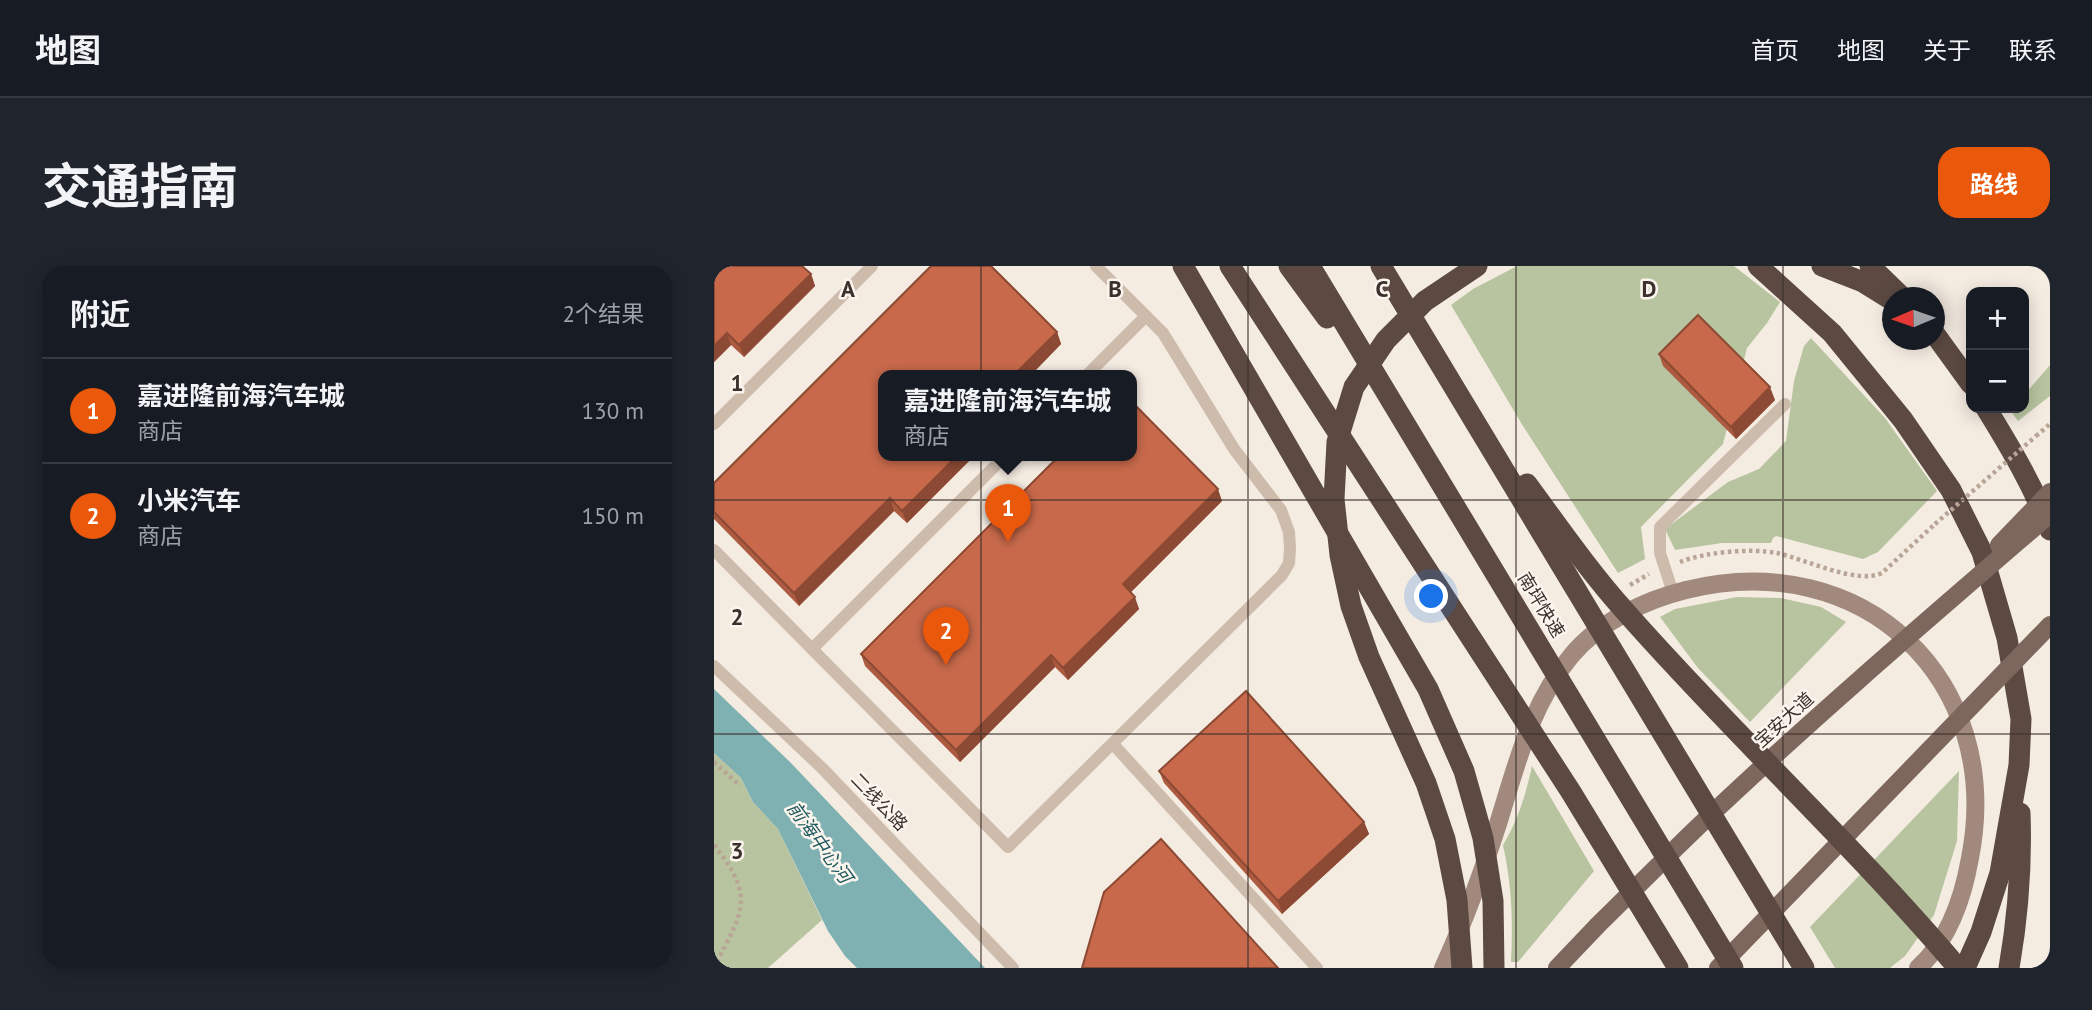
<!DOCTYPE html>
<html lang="zh">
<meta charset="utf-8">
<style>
:root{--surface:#171b24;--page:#20242c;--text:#f1f3f6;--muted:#9ea1a6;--line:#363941;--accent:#ea580c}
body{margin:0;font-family:"PT Sans","Noto Sans SC",sans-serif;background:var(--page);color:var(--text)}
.controls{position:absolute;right:21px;top:21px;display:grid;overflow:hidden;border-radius:14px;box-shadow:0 4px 18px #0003}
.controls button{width:63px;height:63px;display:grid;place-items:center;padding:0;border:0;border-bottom:2px solid var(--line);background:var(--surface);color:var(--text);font:35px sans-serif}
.compass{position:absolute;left:1168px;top:21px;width:63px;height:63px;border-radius:50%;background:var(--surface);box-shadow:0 4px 18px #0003;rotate:268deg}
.you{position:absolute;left:718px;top:331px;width:24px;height:24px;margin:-18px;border:5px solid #fff;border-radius:50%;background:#1a73e8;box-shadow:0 0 0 10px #1a73e833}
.badge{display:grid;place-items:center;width:46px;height:46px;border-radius:50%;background:var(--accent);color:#fff;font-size:23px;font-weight:700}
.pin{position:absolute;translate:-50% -58px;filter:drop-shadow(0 2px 4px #0008)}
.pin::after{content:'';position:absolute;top:37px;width:24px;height:21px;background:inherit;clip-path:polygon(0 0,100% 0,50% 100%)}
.popup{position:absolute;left:164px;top:104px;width:259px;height:91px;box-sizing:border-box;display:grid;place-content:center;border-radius:14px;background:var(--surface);filter:drop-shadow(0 2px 5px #0005);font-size:23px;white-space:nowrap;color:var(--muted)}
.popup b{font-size:26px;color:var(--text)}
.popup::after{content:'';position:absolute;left:50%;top:100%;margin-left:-14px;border:14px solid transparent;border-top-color:var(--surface)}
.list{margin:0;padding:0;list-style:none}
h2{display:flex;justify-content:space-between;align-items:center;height:91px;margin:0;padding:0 28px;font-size:30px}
h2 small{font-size:23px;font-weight:400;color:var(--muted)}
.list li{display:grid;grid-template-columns:46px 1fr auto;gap:21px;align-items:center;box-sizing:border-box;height:105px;padding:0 28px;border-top:2px solid var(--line)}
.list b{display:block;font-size:26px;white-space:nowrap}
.list p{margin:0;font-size:23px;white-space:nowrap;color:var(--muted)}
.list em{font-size:23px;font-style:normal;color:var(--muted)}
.map{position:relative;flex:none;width:1336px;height:702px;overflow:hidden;border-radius:21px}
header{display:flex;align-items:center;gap:42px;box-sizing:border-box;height:98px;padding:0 35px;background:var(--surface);border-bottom:2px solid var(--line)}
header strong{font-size:33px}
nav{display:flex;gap:38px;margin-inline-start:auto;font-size:24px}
.intro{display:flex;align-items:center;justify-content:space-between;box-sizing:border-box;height:168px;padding:0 42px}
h1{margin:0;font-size:49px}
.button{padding:18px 32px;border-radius:21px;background:var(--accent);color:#fff;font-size:24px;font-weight:700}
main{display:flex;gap:42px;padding:0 42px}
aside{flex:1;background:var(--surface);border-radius:21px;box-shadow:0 4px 18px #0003}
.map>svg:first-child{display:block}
.green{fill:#b8c4a0}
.water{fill:#7fb0b2}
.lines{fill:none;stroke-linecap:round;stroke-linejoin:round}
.path{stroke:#b9a596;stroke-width:4.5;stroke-dasharray:3.5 3.5;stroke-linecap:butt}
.lane{stroke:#cdbbac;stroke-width:12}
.secondary{stroke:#a18a7d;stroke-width:18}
.primary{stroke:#7d675c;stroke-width:18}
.highway{stroke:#5c4a42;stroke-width:21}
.path-bridge{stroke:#b9a596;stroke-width:4.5;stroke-dasharray:3.5 3.5;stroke-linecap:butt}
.primary-bridge{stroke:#7d675c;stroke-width:18}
.highway-bridge{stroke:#5c4a42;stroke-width:21}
.wall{fill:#ac5a40}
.shaded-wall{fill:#8c4a34}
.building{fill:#c8694b;stroke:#8c4a34;stroke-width:2}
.grid{fill:none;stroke:#3b302b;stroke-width:2;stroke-opacity:0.55}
.labels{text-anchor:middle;stroke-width:5;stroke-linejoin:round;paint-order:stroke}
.street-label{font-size:18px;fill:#3b302b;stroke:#fbf5ee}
.water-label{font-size:19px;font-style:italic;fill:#1f5a5e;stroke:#fbf5ee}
.grid-label{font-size:23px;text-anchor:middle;font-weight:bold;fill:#3b302b;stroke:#fbf5ee;stroke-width:5;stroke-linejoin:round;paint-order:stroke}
</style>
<header>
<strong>地图</strong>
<nav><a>首页</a><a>地图</a><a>关于</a><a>联系</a></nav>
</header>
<div class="intro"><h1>交通指南</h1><a class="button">路线</a></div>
<main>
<aside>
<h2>附近<small>2个结果</small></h2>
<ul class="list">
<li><span class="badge">1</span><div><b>嘉进隆前海汽车城</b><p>商店</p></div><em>130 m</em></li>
<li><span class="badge">2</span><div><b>小米汽车</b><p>商店</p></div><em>150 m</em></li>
</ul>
</aside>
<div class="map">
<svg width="1336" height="702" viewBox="0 0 1336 702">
<rect width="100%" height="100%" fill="#f4ebe1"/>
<!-- green -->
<g class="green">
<polygon points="803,0 1020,0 1066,36 1053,57 1033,82 1009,178 927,261 931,293 904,307 809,160 737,39 759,23"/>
<polygon points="1097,72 1171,152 1223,225 1164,286 1149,293 1062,270 1059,272 1057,277 1008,277 961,284 951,263 1014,216 1045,203 1072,175 1080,115 1090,80"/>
<polygon points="1336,99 1336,130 1304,155 1296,144 1298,142 1310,142 1310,129"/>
<polygon points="1023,331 1067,332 1107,341 1132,356 1036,456 984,402 946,351 961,343"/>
<polygon points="0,487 27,512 39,536 64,563 108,654 54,702 0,702"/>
<path d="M818,500L880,605L804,696H797C799,653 798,621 789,579C804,554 812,528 818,500Z"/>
<polygon points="1245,505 1243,575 1220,649 1191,690 1176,702 1121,702 1096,661"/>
</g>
<!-- water -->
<polygon class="water" points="0,423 77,497 271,702 143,702 131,690 114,665 64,563 39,536 27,512 0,487"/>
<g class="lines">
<!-- path -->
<g class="path">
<polyline points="1322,170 1336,158"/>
<path d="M966,296C991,286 1037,282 1063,287C1091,293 1143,319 1168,307L1221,258"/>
<polyline points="916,319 935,308"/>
<polyline points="0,496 26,520"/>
<path d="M0,579C44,634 27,646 0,702"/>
</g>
<!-- lane -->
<g class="lane">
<polyline points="372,110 432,50"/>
<polyline points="0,158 158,0"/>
<polyline points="0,284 294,581 568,309 575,297 576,283 575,266 567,244 520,183 449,67 382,0"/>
<polyline points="959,327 946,287 946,261 1071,138"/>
<polyline points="98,383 291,190"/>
<polyline points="0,400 108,502 299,702"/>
<polyline points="399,478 603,702"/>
</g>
<!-- secondary -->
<path class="secondary" d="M729,702C750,656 767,610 783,561C802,501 816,439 857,390C885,356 931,334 972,324C1149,280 1291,414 1256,592C1249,632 1235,674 1204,702"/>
<!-- primary -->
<polyline class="primary" points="843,702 883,660"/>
<!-- highway -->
<g class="highway">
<polyline points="1044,0 1118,67 1189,154 1237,224 1268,286 1293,372 1307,453 1305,499 1286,607 1267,666 1251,702"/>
<polyline points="1108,0 1149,16 1178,34"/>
<polyline points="1156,0 1187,30"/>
<polyline points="1220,67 1257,118"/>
<path d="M1272,142C1296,181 1320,221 1336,264"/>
<path d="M1295,702C1304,650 1308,600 1306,547"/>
</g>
<!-- path-bridge -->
<polyline class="path-bridge" points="1221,258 1322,170"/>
<!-- primary-bridge -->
<g class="primary-bridge">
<polyline points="1285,279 1336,226"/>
<path d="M883,660C919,625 954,589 990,555C1102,449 1219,349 1336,248"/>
<polyline points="1004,702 1336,359"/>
</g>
<!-- highway-bridge -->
<g class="highway-bridge">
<polyline points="469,0 714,423 750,505 769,572 779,635 780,702"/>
<polyline points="516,0 857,526 964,702"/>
<polyline points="575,0 613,52"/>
<polyline points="596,0 1019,702"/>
<polyline points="667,0 1090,702"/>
<path d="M813,218C844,260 875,305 910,344C1018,467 1138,577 1244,702"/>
<polyline points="748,702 743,634 731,573 712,517 655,391 637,340 626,289 620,233 623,176 640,121 672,74 711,35 763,0"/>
</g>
</g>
<!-- wall -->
<g class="wall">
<polygon points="0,0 92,4 97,8 101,20 30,91 17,79 0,96"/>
<polygon points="217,0 277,0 343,66 347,78 316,110 170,110 170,190 260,190 193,257 180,245 85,340 0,253 0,217"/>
<polygon points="945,88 1061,134 1022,173 949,100"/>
<polygon points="508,235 417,326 425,343 354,414 341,401 246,496 151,400 147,388"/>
<polygon points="445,505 650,556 655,568 568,648 450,517"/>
</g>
<!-- shaded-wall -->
<g class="shaded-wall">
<polygon points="97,8 101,20 30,91 25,79"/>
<polygon points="343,66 347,78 316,110 299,110"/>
<polygon points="13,67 17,79 0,96 0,80"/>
<polygon points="1056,121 1061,134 1022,173 1017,161"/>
<polygon points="243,190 260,190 193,257 188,245"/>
<polygon points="504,223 508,235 413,330 409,318"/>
<polygon points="176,232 180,245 85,340 80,327"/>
<polygon points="421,331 425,343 354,414 349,402"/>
<polygon points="337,389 341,401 246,496 242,484"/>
<polygon points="650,556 655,568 568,648 564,635"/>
</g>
<!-- building -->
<g class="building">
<polygon points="0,0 88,0 97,8 25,79 13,67 0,80"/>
<polygon points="217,0 277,0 343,66 299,110 170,110 170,190 243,190 188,245 176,232 80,327 0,246 0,217"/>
<polygon points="984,49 1056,121 1017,161 945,88"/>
<polygon points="418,136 504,223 409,318 421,331 349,402 337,389 242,484 147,388 345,190 418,190"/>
<polygon points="532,425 650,556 564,635 445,505"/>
<polygon points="447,573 564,702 368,702 390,626"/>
</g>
<!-- grid -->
<path class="grid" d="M267,0V702M534,0V702M802,0V702M1069,0V702M0,234H1336M0,468H1336"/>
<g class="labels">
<!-- street labels -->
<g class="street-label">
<text transform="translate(827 339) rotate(59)" y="6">南坪快速</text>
<text transform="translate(1070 454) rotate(-42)" y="6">宝安大道</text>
<text transform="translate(165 536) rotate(46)" y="6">二线公路</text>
</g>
<!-- water labels -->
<g class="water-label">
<text transform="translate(106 576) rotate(54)" y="7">前海中心河</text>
</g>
</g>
<g class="grid-label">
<text x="134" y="31">A</text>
<text x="401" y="31">B</text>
<text x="668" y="31">C</text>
<text x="935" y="31">D</text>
<text x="23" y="125">1</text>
<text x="23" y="359">2</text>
<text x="23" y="593">3</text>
</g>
</svg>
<div class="controls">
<button>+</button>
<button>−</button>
</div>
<svg class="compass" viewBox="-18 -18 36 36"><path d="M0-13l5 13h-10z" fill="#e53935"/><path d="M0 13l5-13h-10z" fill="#9ea1a6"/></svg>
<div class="you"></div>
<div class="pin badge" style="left:294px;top:276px">1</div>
<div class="popup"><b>嘉进隆前海汽车城</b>商店</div>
<div class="pin badge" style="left:232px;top:399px">2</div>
</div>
</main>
